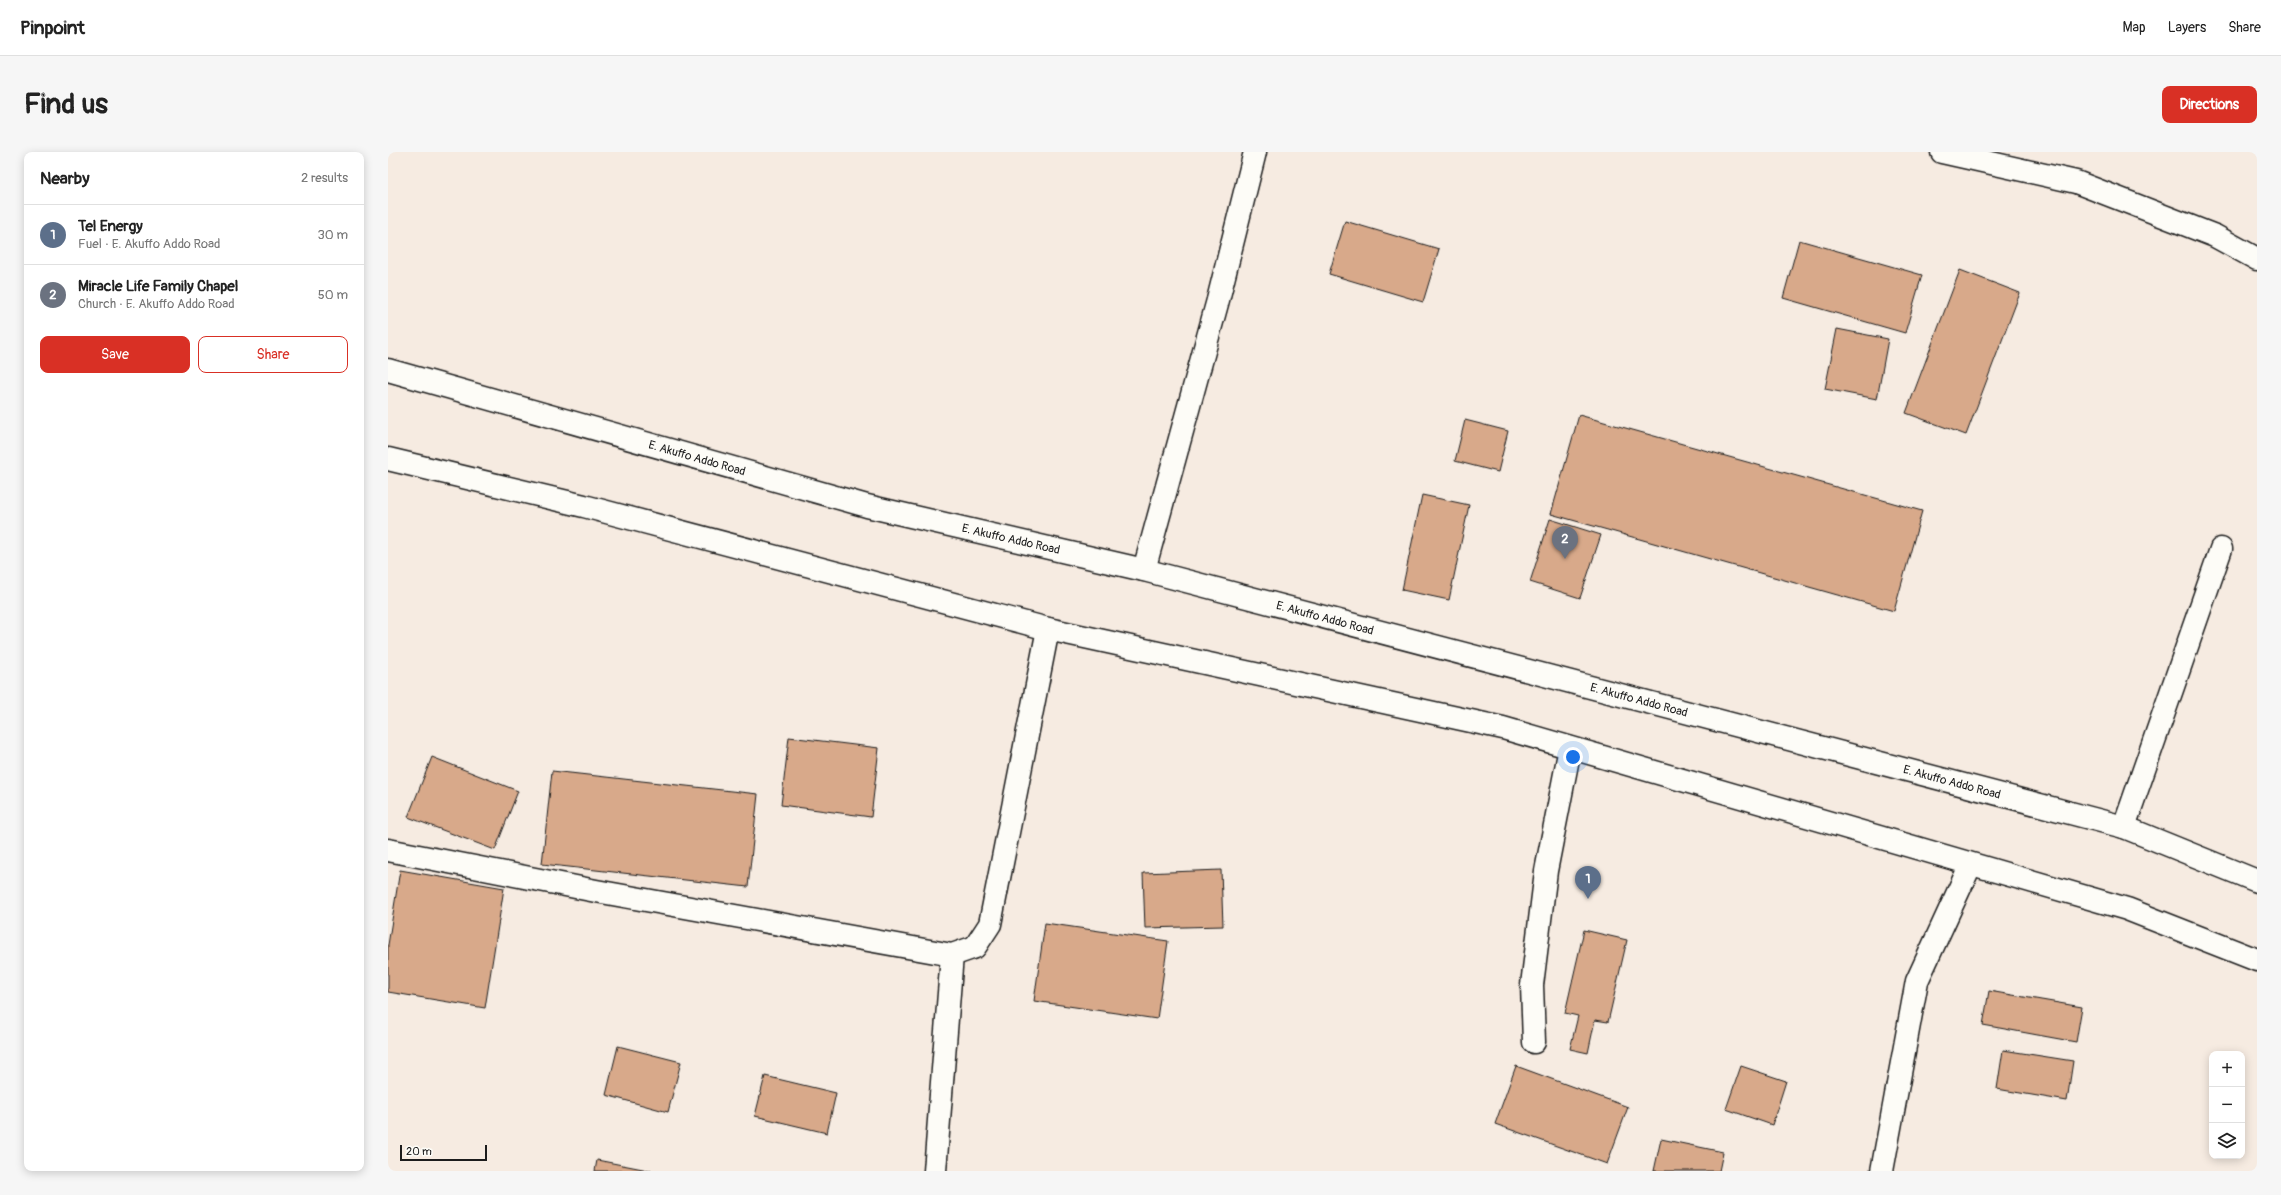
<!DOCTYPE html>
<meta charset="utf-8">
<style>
:root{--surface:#fff;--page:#f6f6f6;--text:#222;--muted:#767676;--line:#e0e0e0;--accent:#d93025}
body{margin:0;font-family:Pangolin,sans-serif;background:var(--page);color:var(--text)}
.controls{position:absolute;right:12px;bottom:12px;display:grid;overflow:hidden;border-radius:8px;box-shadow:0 2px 10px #0003}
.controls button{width:36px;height:36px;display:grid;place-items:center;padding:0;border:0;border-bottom:1px solid var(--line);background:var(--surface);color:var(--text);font:20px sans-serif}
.scale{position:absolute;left:12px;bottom:10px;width:87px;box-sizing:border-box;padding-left:4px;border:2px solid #1c1c1c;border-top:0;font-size:11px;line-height:14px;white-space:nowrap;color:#1c1c1c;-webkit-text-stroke:3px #fdfcf7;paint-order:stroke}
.you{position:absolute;left:1185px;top:605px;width:14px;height:14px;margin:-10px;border:3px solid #fff;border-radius:50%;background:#1a73e8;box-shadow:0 0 0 6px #1a73e833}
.badge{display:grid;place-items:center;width:26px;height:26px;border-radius:50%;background:var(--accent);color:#fff;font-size:13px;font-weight:700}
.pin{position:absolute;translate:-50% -33px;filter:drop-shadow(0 1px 2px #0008)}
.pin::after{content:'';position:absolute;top:21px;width:14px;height:12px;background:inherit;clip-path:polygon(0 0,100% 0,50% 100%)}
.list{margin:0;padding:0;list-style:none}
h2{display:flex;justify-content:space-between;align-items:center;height:52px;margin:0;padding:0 16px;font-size:17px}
h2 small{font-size:13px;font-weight:400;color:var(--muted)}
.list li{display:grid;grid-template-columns:26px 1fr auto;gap:12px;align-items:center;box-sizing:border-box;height:60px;padding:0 16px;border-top:1px solid var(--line)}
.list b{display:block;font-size:15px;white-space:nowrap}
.list p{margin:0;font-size:13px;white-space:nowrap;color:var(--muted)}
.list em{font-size:13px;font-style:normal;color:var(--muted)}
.actions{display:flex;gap:8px;padding:12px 16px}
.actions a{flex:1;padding:9px 0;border:1px solid var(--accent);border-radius:8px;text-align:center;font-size:14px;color:var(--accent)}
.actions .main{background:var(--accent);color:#fff}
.icon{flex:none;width:22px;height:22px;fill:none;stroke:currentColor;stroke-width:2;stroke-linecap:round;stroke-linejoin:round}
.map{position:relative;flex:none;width:1869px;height:1019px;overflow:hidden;border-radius:8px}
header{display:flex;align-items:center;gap:24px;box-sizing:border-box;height:56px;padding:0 20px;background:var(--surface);border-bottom:1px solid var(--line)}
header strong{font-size:19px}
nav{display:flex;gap:22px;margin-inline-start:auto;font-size:14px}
.intro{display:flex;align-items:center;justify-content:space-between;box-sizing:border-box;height:96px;padding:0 24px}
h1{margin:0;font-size:28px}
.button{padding:10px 18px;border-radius:8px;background:var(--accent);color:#fff;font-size:14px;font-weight:700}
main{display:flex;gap:24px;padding:0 24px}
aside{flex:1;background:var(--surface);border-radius:8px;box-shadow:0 2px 10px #0003}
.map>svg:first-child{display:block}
.building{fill:#d8a98a;stroke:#1c1c1c}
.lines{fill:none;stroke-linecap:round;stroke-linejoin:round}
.minor-casing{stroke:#1c1c1c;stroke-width:25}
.major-casing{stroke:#1c1c1c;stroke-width:25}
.minor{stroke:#fdfcf7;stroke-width:22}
.major{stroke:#fdfcf7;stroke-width:22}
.labels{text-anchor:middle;stroke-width:3;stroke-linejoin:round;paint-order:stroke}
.street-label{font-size:12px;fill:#1c1c1c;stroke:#fdfcf7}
</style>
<header>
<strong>Pinpoint</strong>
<nav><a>Map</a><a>Layers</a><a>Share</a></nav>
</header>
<div class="intro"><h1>Find us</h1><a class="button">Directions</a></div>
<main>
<aside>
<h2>Nearby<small>2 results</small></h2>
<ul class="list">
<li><span class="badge" style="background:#5c6f8a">1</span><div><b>Tel Energy</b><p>Fuel · E. Akuffo Addo Road</p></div><em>30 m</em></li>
<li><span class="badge" style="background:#6b7280">2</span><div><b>Miracle Life Family Chapel</b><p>Church · E. Akuffo Addo Road</p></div><em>50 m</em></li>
</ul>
<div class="actions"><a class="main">Save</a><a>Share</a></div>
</aside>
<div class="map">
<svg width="1869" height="1019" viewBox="0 0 1869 1019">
<rect width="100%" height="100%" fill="#f6ebe1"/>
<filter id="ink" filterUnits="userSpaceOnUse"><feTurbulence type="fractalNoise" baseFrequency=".025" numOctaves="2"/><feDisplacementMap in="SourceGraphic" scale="8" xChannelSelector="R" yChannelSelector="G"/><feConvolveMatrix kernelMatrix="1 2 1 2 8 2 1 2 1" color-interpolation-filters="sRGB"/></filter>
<g filter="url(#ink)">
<!-- building -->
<g class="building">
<polygon points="957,69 1051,97 1035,150 941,122"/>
<polygon points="1411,88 1534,123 1517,181 1395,146"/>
<polygon points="1572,118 1632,141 1578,283 1518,261"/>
<polygon points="1449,177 1500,187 1489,247 1437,237"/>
<polygon points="1191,263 1534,359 1506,459 1163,362"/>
<polygon points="1077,268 1120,279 1110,320 1067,309"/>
<polygon points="1034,343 1081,353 1061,448 1014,438"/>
<polygon points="1162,367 1213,383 1192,446 1142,430"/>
<polygon points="401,585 491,596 483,665 393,653"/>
<polygon points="44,605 130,639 107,698 20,665"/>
<polygon points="164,619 370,642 360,735 154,712"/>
<polygon points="12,718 116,736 97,856 0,840 0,793"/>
<polygon points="833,718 835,774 757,776 755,721"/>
<polygon points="657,771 780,789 769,867 646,849"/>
<polygon points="1196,778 1239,788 1220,870 1207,868 1200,901 1182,897 1190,864 1177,861"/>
<polygon points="1601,839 1694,855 1688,890 1595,873"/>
<polygon points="230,894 293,910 280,960 218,943"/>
<polygon points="1615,898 1685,909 1679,949 1609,937"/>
<polygon points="1128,914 1240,955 1219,1012 1107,972"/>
<polygon points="1353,914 1398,929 1384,973 1338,957"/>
<polygon points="377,924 448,941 439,981 367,964"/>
<polygon points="1273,987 1335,1000 1331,1019 1266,1019"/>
<polygon points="209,1008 265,1019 207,1019"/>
</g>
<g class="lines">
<defs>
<g id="minor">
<polyline points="1554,0 1688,30 1827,84 1869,107"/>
<polyline points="756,418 830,148 867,0"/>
<polyline points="1736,675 1833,397"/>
<polyline points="0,698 208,739 564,803 587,795 602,772 660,477"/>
<polyline points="1146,890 1144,833 1158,719 1182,596"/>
<polyline points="547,1019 564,803"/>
<polyline points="1494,1019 1529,829 1582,714"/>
</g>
<g id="major">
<polyline points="0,218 479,354 756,418 1736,675 1869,729"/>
<polyline points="0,307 196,354 660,477 1115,576 1739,757 1869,808"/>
</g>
</defs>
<!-- minor casing -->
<use href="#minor" class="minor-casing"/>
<!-- major casing -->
<use href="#major" class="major-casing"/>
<!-- minor -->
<use href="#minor" class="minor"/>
<!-- major -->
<use href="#major" class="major"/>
</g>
</g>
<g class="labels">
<!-- street labels -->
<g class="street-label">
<text transform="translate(309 306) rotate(16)" y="4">E. Akuffo Addo Road</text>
<text transform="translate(623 387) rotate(13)" y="4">E. Akuffo Addo Road</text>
<text transform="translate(937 466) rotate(15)" y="4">E. Akuffo Addo Road</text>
<text transform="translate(1251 548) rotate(15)" y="4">E. Akuffo Addo Road</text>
<text transform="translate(1564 630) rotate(15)" y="4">E. Akuffo Addo Road</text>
</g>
</g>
</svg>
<div class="controls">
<button>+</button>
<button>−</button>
<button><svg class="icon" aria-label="layers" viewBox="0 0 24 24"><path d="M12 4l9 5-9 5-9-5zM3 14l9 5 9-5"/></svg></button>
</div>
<div class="scale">20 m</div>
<div class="you"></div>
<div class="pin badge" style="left:1200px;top:747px;background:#5c6f8a">1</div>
<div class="pin badge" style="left:1177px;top:407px;background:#6b7280">2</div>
</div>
</main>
